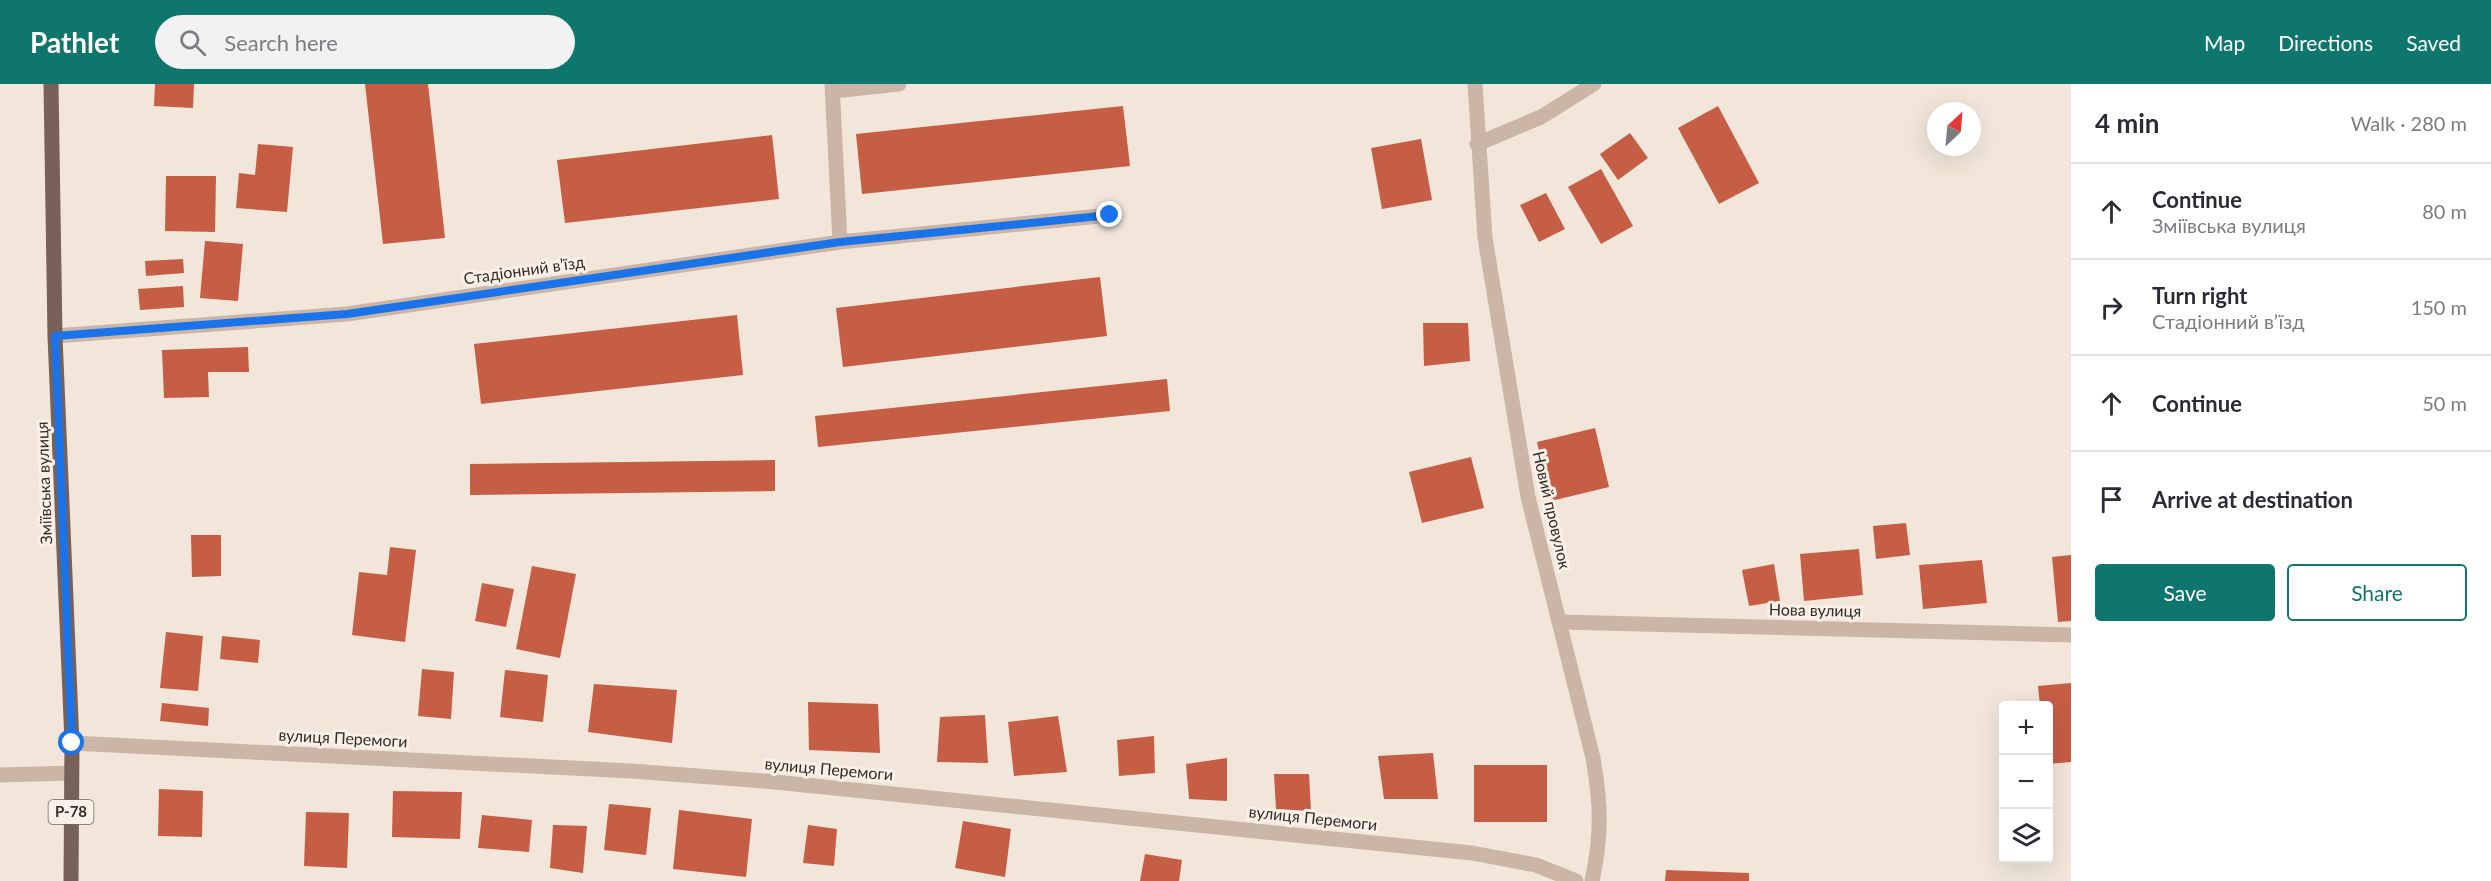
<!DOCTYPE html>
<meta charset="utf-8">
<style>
:root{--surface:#fff;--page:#f2f2f3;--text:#2b2b33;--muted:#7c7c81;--line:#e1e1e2;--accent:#0f766e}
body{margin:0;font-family:Lato,sans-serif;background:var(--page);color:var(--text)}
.controls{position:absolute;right:18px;bottom:18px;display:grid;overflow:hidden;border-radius:6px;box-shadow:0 6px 24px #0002}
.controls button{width:54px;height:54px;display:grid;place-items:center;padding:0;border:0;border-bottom:2px solid var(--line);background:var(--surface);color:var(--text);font:30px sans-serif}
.compass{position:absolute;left:1927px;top:18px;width:54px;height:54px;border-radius:50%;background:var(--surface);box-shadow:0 6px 24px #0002;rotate:26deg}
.stop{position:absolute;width:18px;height:18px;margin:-14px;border:4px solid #1a73e8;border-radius:50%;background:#fff}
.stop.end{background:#1a73e8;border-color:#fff;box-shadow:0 2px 6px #0008}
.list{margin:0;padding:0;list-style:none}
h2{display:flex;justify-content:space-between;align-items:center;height:78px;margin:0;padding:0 24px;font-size:26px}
h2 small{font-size:20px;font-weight:400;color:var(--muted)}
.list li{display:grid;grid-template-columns:39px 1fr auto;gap:18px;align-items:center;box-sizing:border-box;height:96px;padding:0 24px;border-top:2px solid var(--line)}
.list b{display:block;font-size:22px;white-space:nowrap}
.list p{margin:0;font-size:20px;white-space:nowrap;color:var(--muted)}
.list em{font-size:20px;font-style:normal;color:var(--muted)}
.actions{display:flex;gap:12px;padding:18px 24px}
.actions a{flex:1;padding:14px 0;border:2px solid var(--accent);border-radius:6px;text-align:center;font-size:21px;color:var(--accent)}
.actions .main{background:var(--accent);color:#fff}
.icon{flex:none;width:33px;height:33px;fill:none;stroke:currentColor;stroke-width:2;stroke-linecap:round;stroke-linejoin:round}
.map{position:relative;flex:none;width:2071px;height:797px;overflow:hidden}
header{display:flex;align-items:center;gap:36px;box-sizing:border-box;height:84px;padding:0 30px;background:var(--accent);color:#fff}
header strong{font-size:28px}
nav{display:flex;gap:33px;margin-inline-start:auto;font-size:21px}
.search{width:420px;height:54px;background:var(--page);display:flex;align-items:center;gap:15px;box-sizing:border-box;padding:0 21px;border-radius:33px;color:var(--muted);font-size:22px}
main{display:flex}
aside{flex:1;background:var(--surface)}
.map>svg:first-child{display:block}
.building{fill:#c65d45}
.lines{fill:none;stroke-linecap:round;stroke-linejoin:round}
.service{stroke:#cab5a7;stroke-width:15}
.minor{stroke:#cab5a7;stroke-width:15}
.primary{stroke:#786158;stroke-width:15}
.route{stroke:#1a73e8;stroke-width:8}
.labels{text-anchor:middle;stroke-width:6;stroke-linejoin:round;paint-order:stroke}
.shield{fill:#f9f0e7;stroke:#706661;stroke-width:1.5}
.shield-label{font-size:15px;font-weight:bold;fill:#362b27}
.street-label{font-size:16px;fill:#362b27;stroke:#f9f0e7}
</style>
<header>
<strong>Pathlet</strong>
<div class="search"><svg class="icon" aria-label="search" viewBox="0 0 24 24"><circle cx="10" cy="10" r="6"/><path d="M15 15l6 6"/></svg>Search here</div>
<nav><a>Map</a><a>Directions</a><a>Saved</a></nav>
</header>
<main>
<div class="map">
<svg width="2071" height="797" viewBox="0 0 2071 797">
<rect width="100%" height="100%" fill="#f2e6db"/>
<!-- building -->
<g class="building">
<polygon points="155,0 194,0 193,24 154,22"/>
<polygon points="365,0 428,0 445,154 383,160"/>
<polygon points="1123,22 1130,82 862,110 856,50"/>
<polygon points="1718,22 1759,99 1719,120 1678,44"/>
<polygon points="1630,49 1648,74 1618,96 1600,70"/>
<polygon points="772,51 779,115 565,139 557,76"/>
<polygon points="1421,55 1432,116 1382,125 1371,64"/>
<polygon points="258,60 293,63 287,128 236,124 239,89 255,91"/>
<polygon points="1601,85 1633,142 1601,160 1568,103"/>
<polygon points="166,92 216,92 215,148 165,147"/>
<polygon points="1546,109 1565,145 1539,158 1520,121"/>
<polygon points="205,157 243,160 238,217 200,214"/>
<polygon points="183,175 184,189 146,192 145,177"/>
<polygon points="1100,193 1107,252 843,283 836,224"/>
<polygon points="183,202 184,223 140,226 138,205"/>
<polygon points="737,231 743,291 481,320 474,260"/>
<polygon points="1423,239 1468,239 1470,277 1424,282"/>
<polygon points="248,263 249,288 208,288 209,313 164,314 162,266"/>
<polygon points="1167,295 1170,327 818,363 815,332"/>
<polygon points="1595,344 1609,403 1551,417 1537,358"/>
<polygon points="1471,373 1484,424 1422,439 1409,388"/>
<polygon points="775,376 775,407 470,411 470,380"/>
<polygon points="1906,439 1910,471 1876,475 1873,442"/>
<polygon points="191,451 221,451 221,492 192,493"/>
<polygon points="390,463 416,466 405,558 352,551 359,488 387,491"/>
<polygon points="1859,465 1863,511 1804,517 1800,470"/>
<polygon points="2071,471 2071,537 2058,538 2052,473"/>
<polygon points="1982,476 1987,519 1923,525 1919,481"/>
<polygon points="1774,480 1780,517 1749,522 1742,486"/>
<polygon points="532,482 576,490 560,574 516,565"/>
<polygon points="482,499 514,505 506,543 475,537"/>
<polygon points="166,548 203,552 198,607 160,604"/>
<polygon points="222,552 260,556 258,579 220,575"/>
<polygon points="422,585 454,588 451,635 418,632"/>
<polygon points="505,586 548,591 543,638 500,633"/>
<polygon points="2071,599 2071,678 2048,680 2048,622 2040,622 2038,602"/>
<polygon points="594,600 677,606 672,659 588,648"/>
<polygon points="808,618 878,620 880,669 809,666"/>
<polygon points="162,619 209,624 208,642 160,637"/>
<polygon points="985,631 988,679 937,678 940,633"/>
<polygon points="1058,632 1067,688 1014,692 1008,638"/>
<polygon points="1154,652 1155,689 1119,692 1117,656"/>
<polygon points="1433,669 1438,715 1384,715 1378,672"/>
<polygon points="1227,674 1227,717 1189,715 1186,680"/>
<rect x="1474" y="681" width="73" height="57"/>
<polygon points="1274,690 1309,690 1311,727 1276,725"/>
<polygon points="159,705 203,707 202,753 158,752"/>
<polygon points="393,707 462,708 460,755 392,753"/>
<polygon points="609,720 651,724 646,771 604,766"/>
<polygon points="679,726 752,735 746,793 673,785"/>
<polygon points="306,728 349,729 347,784 304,782"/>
<polygon points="482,731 532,736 529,768 478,764"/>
<polygon points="963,737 1011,745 1005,793 955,784"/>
<polygon points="553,741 587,742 583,789 550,784"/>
<polygon points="808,741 837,745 834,782 803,779"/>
<polygon points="1145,770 1182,776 1179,797 1140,797"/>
<polygon points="1666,786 1749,789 1749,797 1665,797"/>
</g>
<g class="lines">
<!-- service -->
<polyline class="service" points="833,7 899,0"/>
<!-- minor -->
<g class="minor">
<path d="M1475,0L1485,154L1528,413L1593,674C1601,720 1602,751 1592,797"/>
<polyline points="1477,60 1541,33 1594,0"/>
<polyline points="840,158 1110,131"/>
<polyline points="55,252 347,230 840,158 832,0"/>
<polyline points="1559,538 2071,551"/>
<polyline points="72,659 631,687 765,697 1472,769 1536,781 1576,797"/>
<polyline points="0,691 71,689"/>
</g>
<!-- primary -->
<polyline class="primary" points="51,0 55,252 72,659 71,797"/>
</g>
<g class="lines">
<!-- route -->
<polyline class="route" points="72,659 55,252 347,230 840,158 1110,131"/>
</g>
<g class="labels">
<!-- shield labels -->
<rect class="shield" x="48.5" y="716" width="45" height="24" rx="4.5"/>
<g class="shield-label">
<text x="71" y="733">Р-78</text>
</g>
<!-- street labels -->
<g class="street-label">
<text transform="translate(524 186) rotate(-8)" y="6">Стадіонний в’їзд</text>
<text transform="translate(44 399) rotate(-92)" y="6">Зміївська вулиця</text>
<text transform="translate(1552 426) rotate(77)" y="6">Новий провулок</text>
<text transform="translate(1815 526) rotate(1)" y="6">Нова вулиця</text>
<text transform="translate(343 654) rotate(3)" y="6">вулиця Перемоги</text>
<text transform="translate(829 685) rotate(5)" y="6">вулиця Перемоги</text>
<text transform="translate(1313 734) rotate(6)" y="6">вулиця Перемоги</text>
</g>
</g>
</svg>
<div class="controls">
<button>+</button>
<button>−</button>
<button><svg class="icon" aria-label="layers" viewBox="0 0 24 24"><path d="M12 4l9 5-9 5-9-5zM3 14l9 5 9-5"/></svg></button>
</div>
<svg class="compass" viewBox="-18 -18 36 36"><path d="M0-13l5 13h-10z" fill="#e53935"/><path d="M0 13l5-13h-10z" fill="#7c7c81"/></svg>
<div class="stop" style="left:72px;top:659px"></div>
<div class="stop end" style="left:1110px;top:131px"></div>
</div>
<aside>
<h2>4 min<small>Walk · 280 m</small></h2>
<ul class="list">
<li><svg class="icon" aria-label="ahead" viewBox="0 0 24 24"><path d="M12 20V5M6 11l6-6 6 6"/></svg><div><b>Continue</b><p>Зміївська вулиця</p></div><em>80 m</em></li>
<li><svg class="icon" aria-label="right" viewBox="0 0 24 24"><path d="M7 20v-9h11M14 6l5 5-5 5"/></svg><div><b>Turn right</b><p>Стадіонний в’їзд</p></div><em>150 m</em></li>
<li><svg class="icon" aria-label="ahead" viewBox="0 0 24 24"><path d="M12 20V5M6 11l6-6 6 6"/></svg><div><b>Continue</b></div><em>50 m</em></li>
<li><svg class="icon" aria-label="arrive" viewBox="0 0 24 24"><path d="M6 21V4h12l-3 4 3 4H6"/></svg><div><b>Arrive at destination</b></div></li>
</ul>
<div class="actions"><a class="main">Save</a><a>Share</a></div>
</aside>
</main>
